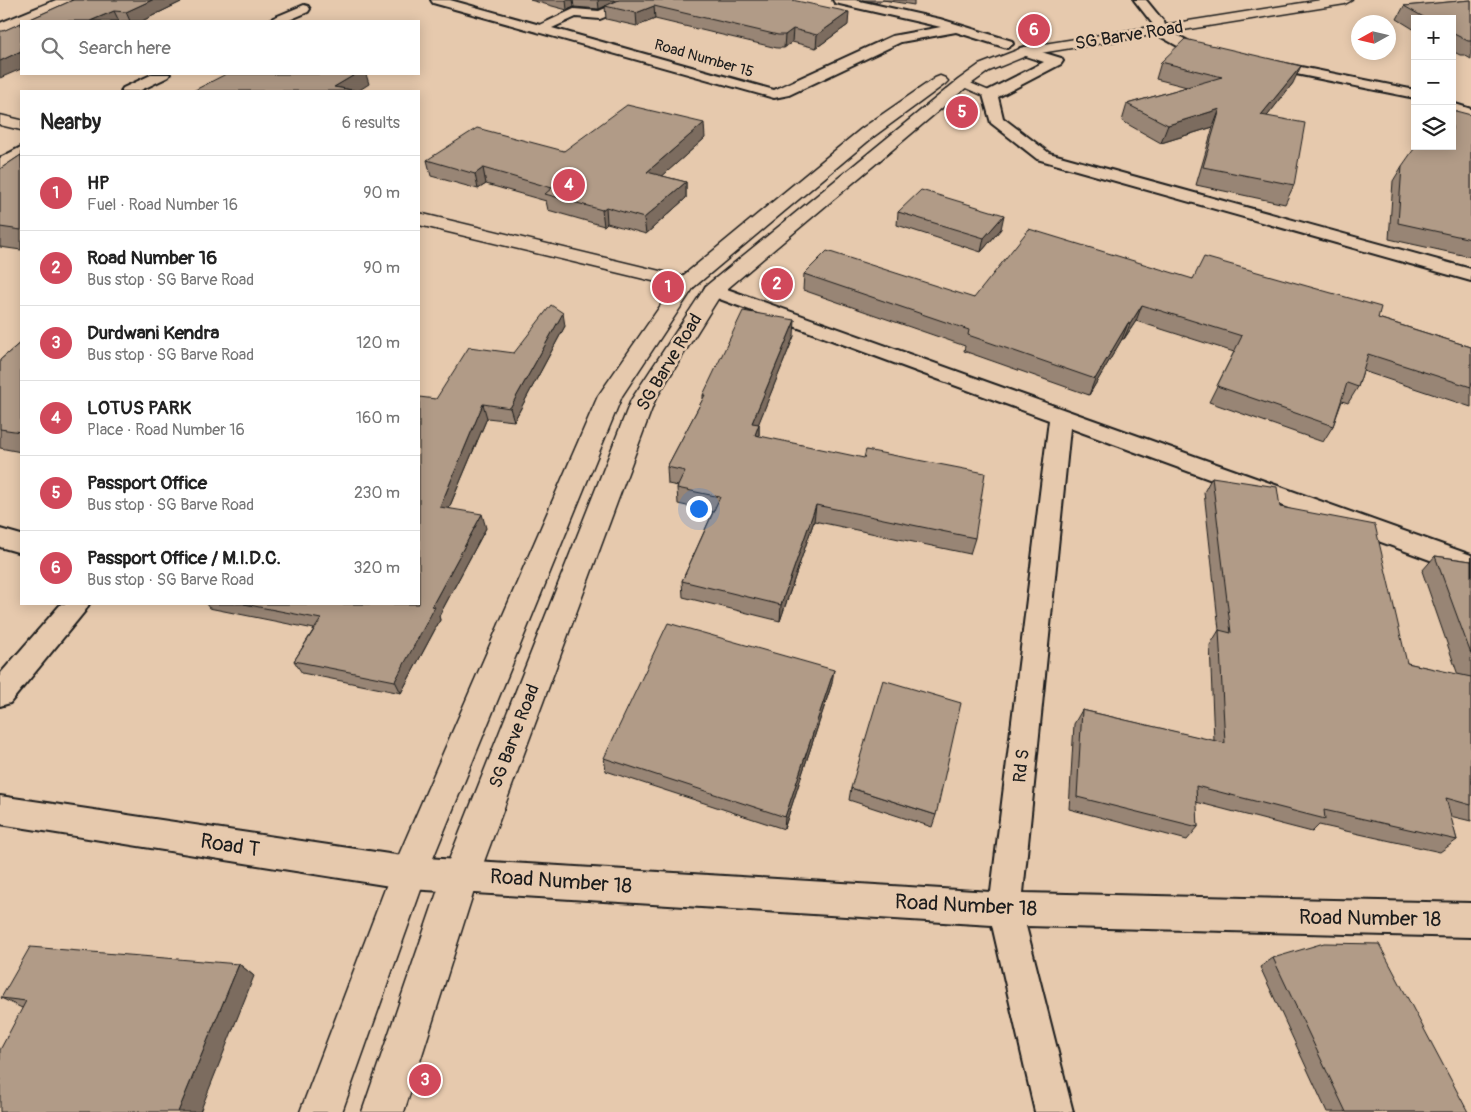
<!DOCTYPE html>
<meta charset="utf-8">
<style>
:root{--surface:#fff;--page:#f6f6f6;--text:#222;--muted:#767676;--line:#e0e0e0;--accent:#d1495b}
body{margin:0;font-family:Pangolin,sans-serif;background:var(--page);color:var(--text)}
.controls{position:absolute;right:15px;top:15px;display:grid;overflow:hidden;border-radius:0px;box-shadow:0 2px 12px #0003}
.controls button{width:45px;height:45px;display:grid;place-items:center;padding:0;border:0;border-bottom:1px solid var(--line);background:var(--surface);color:var(--text);font:25px sans-serif}
.compass{position:absolute;left:1351px;top:15px;width:45px;height:45px;border-radius:50%;background:var(--surface);box-shadow:0 2px 12px #0003;rotate:262deg}
.you{position:absolute;left:698px;top:508px;width:18px;height:18px;margin:-12px;border:4px solid #fff;border-radius:50%;background:#1a73e8;box-shadow:0 0 0 8px #1a73e833}
.badge{display:grid;place-items:center;width:32px;height:32px;border-radius:50%;background:var(--accent);color:#fff;font-size:16px;font-weight:700}
.pin{position:absolute;translate:-50% -50%;border:2px solid #fff;box-shadow:0 1px 5px #0006}
.list{margin:0;padding:0;list-style:none}
h2{display:flex;justify-content:space-between;align-items:center;height:65px;margin:0;padding:0 20px;font-size:21px}
h2 small{font-size:16px;font-weight:400;color:var(--muted)}
.list li{display:grid;grid-template-columns:32px 1fr auto;gap:15px;align-items:center;box-sizing:border-box;height:75px;padding:0 20px;border-top:1px solid var(--line)}
.list b{display:block;font-size:19px;white-space:nowrap}
.list p{margin:0;font-size:16px;white-space:nowrap;color:var(--muted)}
.list em{font-size:16px;font-style:normal;color:var(--muted)}
.icon{flex:none;width:28px;height:28px;fill:none;stroke:currentColor;stroke-width:2;stroke-linecap:round;stroke-linejoin:round}
.map{position:relative;flex:none;width:1471px;height:1112px;overflow:hidden}
.search{position:absolute;background:var(--surface);box-shadow:0 2px 12px #0003;left:20px;top:20px;width:400px;height:55px;display:flex;align-items:center;gap:12px;box-sizing:border-box;padding:0 18px;border-radius:0px;color:var(--muted);font-size:19px}
.panel{position:absolute;background:var(--surface);box-shadow:0 2px 12px #0003;left:20px;top:90px;width:400px;height:515px;border-radius:0px}
.map>svg:first-child{display:block}
.lines{fill:none;stroke-linecap:round;stroke-linejoin:round}
.pedestrian-casing{stroke:#1c1c1c;stroke-width:3}
.minor-casing{stroke:#1c1c1c;stroke-width:4}
.tertiary-casing{stroke:#1c1c1c;stroke-width:3}
.secondary-casing{stroke:#1c1c1c;stroke-width:3}
.pedestrian{fill:#e6c9ad;fill-rule:evenodd}
.minor{fill:#e6c9ad;fill-rule:evenodd}
.tertiary{fill:#e6c9ad;fill-rule:evenodd}
.secondary{fill:#e6c9ad;fill-rule:evenodd}
.wall{fill:#988574;stroke:#1c1c1c}
.shaded-wall{fill:#7c6c5e;stroke:#1c1c1c}
.building{fill:#b19b87;stroke:#1c1c1c}
.labels{text-anchor:middle;stroke-width:5;stroke-linejoin:round;paint-order:stroke}
.far-street-label{font-size:15px;fill:#1c1c1c;stroke:#e6c9ad}
.street-label{font-size:18px;fill:#1c1c1c;stroke:#e6c9ad}
.near-street-label{font-size:21px;fill:#1c1c1c;stroke:#e6c9ad}
</style>
<div class="map">
<svg width="1471" height="1112" viewBox="0 0 1471 1112">
<rect width="100%" height="100%" fill="#e6c9ad"/>
<filter id="ink" filterUnits="userSpaceOnUse"><feTurbulence type="fractalNoise" baseFrequency=".02" numOctaves="2"/><feDisplacementMap in="SourceGraphic" scale="10" xChannelSelector="R" yChannelSelector="G"/><feConvolveMatrix kernelMatrix="1 2 1 2 8 2 1 2 1" color-interpolation-filters="sRGB"/></filter>
<g filter="url(#ink)">
<g class="lines">
<defs>
<polygon id="pedestrian" points="963,80 994,93 995,95 994,97 986,97 959,85 958,83"/>
<g id="minor">
<polygon points="56,0 72,0 70,3 26,21 21,21 21,23 0,32 0,23"/>
<polygon points="431,0 450,0 540,25 574,9 599,11 615,4 623,4 625,7 623,10 600,19 576,17 552,28 774,90 892,36 941,27 835,3 833,0 855,0 940,19 1012,41 1013,44 1007,48 956,32 901,42 789,95 774,98 433,3"/>
<polygon points="1134,0 1146,0 1164,22 1166,29 1201,48 1217,51 1219,54 1212,58 1192,54 1156,34 1152,23"/>
<polygon points="304,5 308,6 310,9 308,12 287,21 271,21 273,18"/>
<polygon points="1025,47 1061,58 1063,61 1061,64 998,97 1003,118 1049,153 1471,269 1471,281 1037,159 991,123 983,95 985,92 1044,62 1020,54 1018,51 1020,48"/>
<polygon points="1266,60 1415,90 1415,98 1261,67 1259,64"/>
<polygon points="153,74 170,74 168,77 139,91 121,91 123,88"/>
<polygon points="1452,103 1471,109 1471,118 1452,112"/>
<polygon points="21,147 21,159 0,170 0,158"/>
<polygon points="713,284 1471,555 1471,575 1070,428 1023,893 1471,903 1471,937 1026,926 1073,1112 1035,1112 992,925 409,889 0,824 0,796 409,857 991,892 1049,420 706,294 704,290 706,286"/>
<polygon points="0,529 21,535 21,553 0,547"/>
<polygon points="61,604 89,604 85,611 10,703 0,706 0,674"/>
</g>
<g id="tertiary">
<polygon points="0,115 21,120 21,130 0,125"/>
<polygon points="419,213 693,279 696,283 693,287 686,289 419,225"/>
</g>
<g id="secondary">
<polygon points="1321,0 1352,0 1345,4 1028,55 989,71 968,86 721,294 655,400 479,875 404,1112 362,1112 443,875 631,400 706,286 958,80 979,65 1025,47"/>
<polygon points="940,76 945,78 948,81 945,84 873,137 694,287 622,396 427,873 342,1112 300,1112 391,873 598,396 679,279 861,129 935,78"/>
</g>
</defs>
<!-- pedestrian casing -->
<use href="#pedestrian" class="pedestrian-casing"/>
<!-- minor casing -->
<use href="#minor" class="minor-casing"/>
<!-- tertiary casing -->
<use href="#tertiary" class="tertiary-casing"/>
<!-- secondary casing -->
<use href="#secondary" class="secondary-casing"/>
<!-- pedestrian -->
<use href="#pedestrian" class="pedestrian"/>
<!-- minor -->
<use href="#minor" class="minor"/>
<!-- tertiary -->
<use href="#tertiary" class="tertiary"/>
<!-- secondary -->
<use href="#secondary" class="secondary"/>
</g>
<!-- wall -->
<g class="wall">
<polygon points="73,0 185,0 142,21 26,21"/>
<polygon points="530,0 792,0 848,25 816,48 792,42 784,48 777,48 655,19 637,26 606,19 605,6 599,9 574,7 567,10"/>
<polygon points="862,0 914,0 914,5 883,0 878,3"/>
<polygon points="1471,0 1471,59 1464,55 1460,55 1452,51 1452,19 1415,19 1415,30 1397,19 1404,6"/>
<polygon points="1161,62 1293,83 1267,116 1294,185 1285,204 1196,185 1213,127 1161,143 1122,121 1127,104 1187,87 1156,79"/>
<polygon points="1471,115 1471,257 1389,239 1393,181 1402,166"/>
<polygon points="705,138 662,176 686,182 686,198 646,234 607,223 604,226 548,210 546,201 486,184 478,189 431,176 427,160 564,151"/>
<polygon points="21,155 21,250 0,247 0,169"/>
<polygon points="898,212 1001,229 981,252 897,225"/>
<polygon points="804,274 974,298 1193,279 1378,318 1471,347 1471,407 1363,371 1358,387 1348,403 1342,401 1333,426 1323,442 1209,402 1234,352 1136,321 1124,339 1122,339 1089,395 964,351 965,346 803,290"/>
<polygon points="565,326 514,421 487,418 449,508 486,528 439,616 440,620 401,693 302,673 294,661 314,629 209,608 206,604 419,604 436,399 514,353"/>
<polygon points="794,336 758,424 759,424 759,436 975,538 970,554 814,521 780,621 683,597 682,581 713,512 678,504 677,488 678,486 668,484 667,467 703,399 703,395"/>
<polygon points="21,342 21,452 0,448 0,360"/>
<polygon points="1212,477 1280,507 1407,663 1458,675 1422,571 1435,556 1471,561 1471,821 1450,816 1457,840 1440,852 1319,825 1312,832 1196,802 1198,827 1187,840 1069,809 1074,724 1082,710 1214,741 1210,645 1219,630 1204,492"/>
<polygon points="832,683 784,829 606,771 604,758"/>
<polygon points="851,788 936,815 932,827 849,800"/>
<polygon points="1273,958 1468,1112 1327,1112 1260,967"/>
<polygon points="239,964 254,976 22,1008 1,998"/>
</g>
<!-- shaded-wall -->
<g class="shaded-wall">
<polygon points="152,0 185,0 142,21 130,21 126,12"/>
<polygon points="566,0 573,0 574,7 567,10"/>
<polygon points="598,0 614,0 614,2 599,9"/>
<polygon points="654,6 655,19 637,26 636,13"/>
<polygon points="114,11 119,21 90,21"/>
<polygon points="849,12 848,25 816,48 817,35"/>
<polygon points="793,29 792,42 784,48 785,35"/>
<polygon points="21,51 21,69 0,78 0,61"/>
<polygon points="1301,66 1293,83 1254,133 1261,115"/>
<polygon points="356,74 366,74 369,84 358,91 334,87"/>
<polygon points="1220,109 1213,127 1161,143 1168,125"/>
<polygon points="704,123 705,138 649,188 647,172"/>
<polygon points="483,168 486,184 478,189 475,174"/>
<polygon points="686,182 686,198 646,234 644,218"/>
<polygon points="606,207 607,223 604,226 602,210"/>
<polygon points="1004,215 1001,229 981,252 984,238"/>
<polygon points="1142,305 1136,321 1124,339 1130,324"/>
<polygon points="563,313 565,326 514,421 510,408"/>
<polygon points="795,320 794,336 752,440 752,423"/>
<polygon points="1128,323 1122,339 1089,395 1095,379"/>
<polygon points="483,404 487,418 444,520 440,507"/>
<polygon points="759,424 759,441 755,435"/>
<polygon points="816,505 814,521 780,621 781,605"/>
<polygon points="482,514 486,528 439,616 440,620 401,693 395,681 432,606"/>
<polygon points="834,670 832,683 784,829 785,817"/>
<polygon points="239,964 254,976 200,1112 178,1112"/>
</g>
<!-- building -->
<g class="building">
<polygon points="73,0 152,0 126,12 114,11 90,21 26,21"/>
<polygon points="619,0 792,0 849,12 817,35 793,29 785,35 778,35 654,6 636,13 605,6"/>
<polygon points="1471,0 1471,41 1468,41 1452,33 1452,19 1427,19 1404,6"/>
<polygon points="21,23 21,51 0,61 0,31 3,31"/>
<polygon points="1185,39 1301,66 1261,115 1305,123 1294,185 1203,167 1220,109 1168,125 1127,104 1222,77 1161,62"/>
<polygon points="226,74 356,74 334,87 358,91 193,91"/>
<polygon points="627,105 704,123 647,172 686,182 644,218 606,207 602,210 545,194 552,188 483,168 475,174 427,160 477,128 564,151"/>
<polygon points="1452,110 1471,115 1471,239 1398,223 1402,166 1416,146 1452,146"/>
<polygon points="21,155 21,230 0,227 0,169"/>
<polygon points="921,190 1004,215 984,238 898,212"/>
<polygon points="1029,229 1193,279 1204,257 1381,307 1378,318 1471,347 1471,387 1368,354 1358,387 1347,383 1333,426 1217,386 1242,336 1142,305 1130,324 1128,323 1095,379 968,335 969,330 804,274 827,251 974,298"/>
<polygon points="551,305 563,313 510,408 483,404 440,507 482,514 432,606 435,607 395,681 294,661 321,619 244,604 419,604 419,397 436,399 469,347 514,353"/>
<polygon points="743,311 795,320 752,423 759,424 755,435 864,458 866,450 985,473 975,538 816,505 781,605 682,581 720,497 677,488 685,471 667,467 705,395 703,395"/>
<polygon points="21,342 21,432 0,429 0,360"/>
<polygon points="1212,477 1277,487 1280,507 1375,525 1407,663 1471,677 1471,805 1446,798 1457,840 1324,810 1325,819 1196,786 1198,827 1077,797 1082,710 1225,743 1219,630 1231,633"/>
<polygon points="1435,556 1471,561 1471,654"/>
<polygon points="668,623 834,670 785,817 604,758"/>
<polygon points="883,680 961,703 936,815 851,788"/>
<polygon points="1324,943 1379,944 1468,1112 1346,1112 1273,958"/>
<polygon points="30,947 239,964 178,1112 0,1112 0,1050 26,1001 1,998"/>
</g>
</g>
<g class="labels">
<!-- far-street labels -->
<g class="far-street-label">
<text transform="translate(704 58) rotate(16)" y="5">Road Number 15</text>
</g>
<!-- street labels -->
<g class="street-label">
<text transform="translate(1129 35) rotate(-9)" y="6">SG Barve Road</text>
<text transform="translate(669 362) rotate(-59)" y="6">SG Barve Road</text>
<text transform="translate(514 736) rotate(-69)" y="6">SG Barve Road</text>
<text transform="translate(1021 766) rotate(-84)" y="6">Rd S</text>
</g>
<!-- near-street labels -->
<g class="near-street-label">
<text transform="translate(230 845) rotate(9)" y="7">Road T</text>
<text transform="translate(561 881) rotate(4)" y="7">Road Number 18</text>
<text transform="translate(966 905) rotate(3)" y="7">Road Number 18</text>
<text transform="translate(1370 918) rotate(1)" y="7">Road Number 18</text>
</g>
</g>
</svg>
<div class="controls">
<button>+</button>
<button>−</button>
<button><svg class="icon" aria-label="layers" viewBox="0 0 24 24"><path d="M12 4l9 5-9 5-9-5zM3 14l9 5 9-5"/></svg></button>
</div>
<svg class="compass" viewBox="-18 -18 36 36"><path d="M0-13l5 13h-10z" fill="#e53935"/><path d="M0 13l5-13h-10z" fill="#767676"/></svg>
<div class="you"></div>
<div class="pin badge" style="left:668px;top:287px">1</div>
<div class="pin badge" style="left:777px;top:284px">2</div>
<div class="pin badge" style="left:425px;top:1080px">3</div>
<div class="pin badge" style="left:569px;top:185px">4</div>
<div class="pin badge" style="left:962px;top:112px">5</div>
<div class="pin badge" style="left:1034px;top:30px">6</div>
<div class="search"><svg class="icon" aria-label="search" viewBox="0 0 24 24"><circle cx="10" cy="10" r="6"/><path d="M15 15l6 6"/></svg>Search here</div>
<section class="panel">
<h2>Nearby<small>6 results</small></h2>
<ul class="list">
<li><span class="badge">1</span><div><b>HP</b><p>Fuel · Road Number 16</p></div><em>90 m</em></li>
<li><span class="badge">2</span><div><b>Road Number 16</b><p>Bus stop · SG Barve Road</p></div><em>90 m</em></li>
<li><span class="badge">3</span><div><b>Durdwani Kendra</b><p>Bus stop · SG Barve Road</p></div><em>120 m</em></li>
<li><span class="badge">4</span><div><b>LOTUS PARK</b><p>Place · Road Number 16</p></div><em>160 m</em></li>
<li><span class="badge">5</span><div><b>Passport Office</b><p>Bus stop · SG Barve Road</p></div><em>230 m</em></li>
<li><span class="badge">6</span><div><b>Passport Office / M.I.D.C.</b><p>Bus stop · SG Barve Road</p></div><em>320 m</em></li>
</ul>
</section>
</div>
